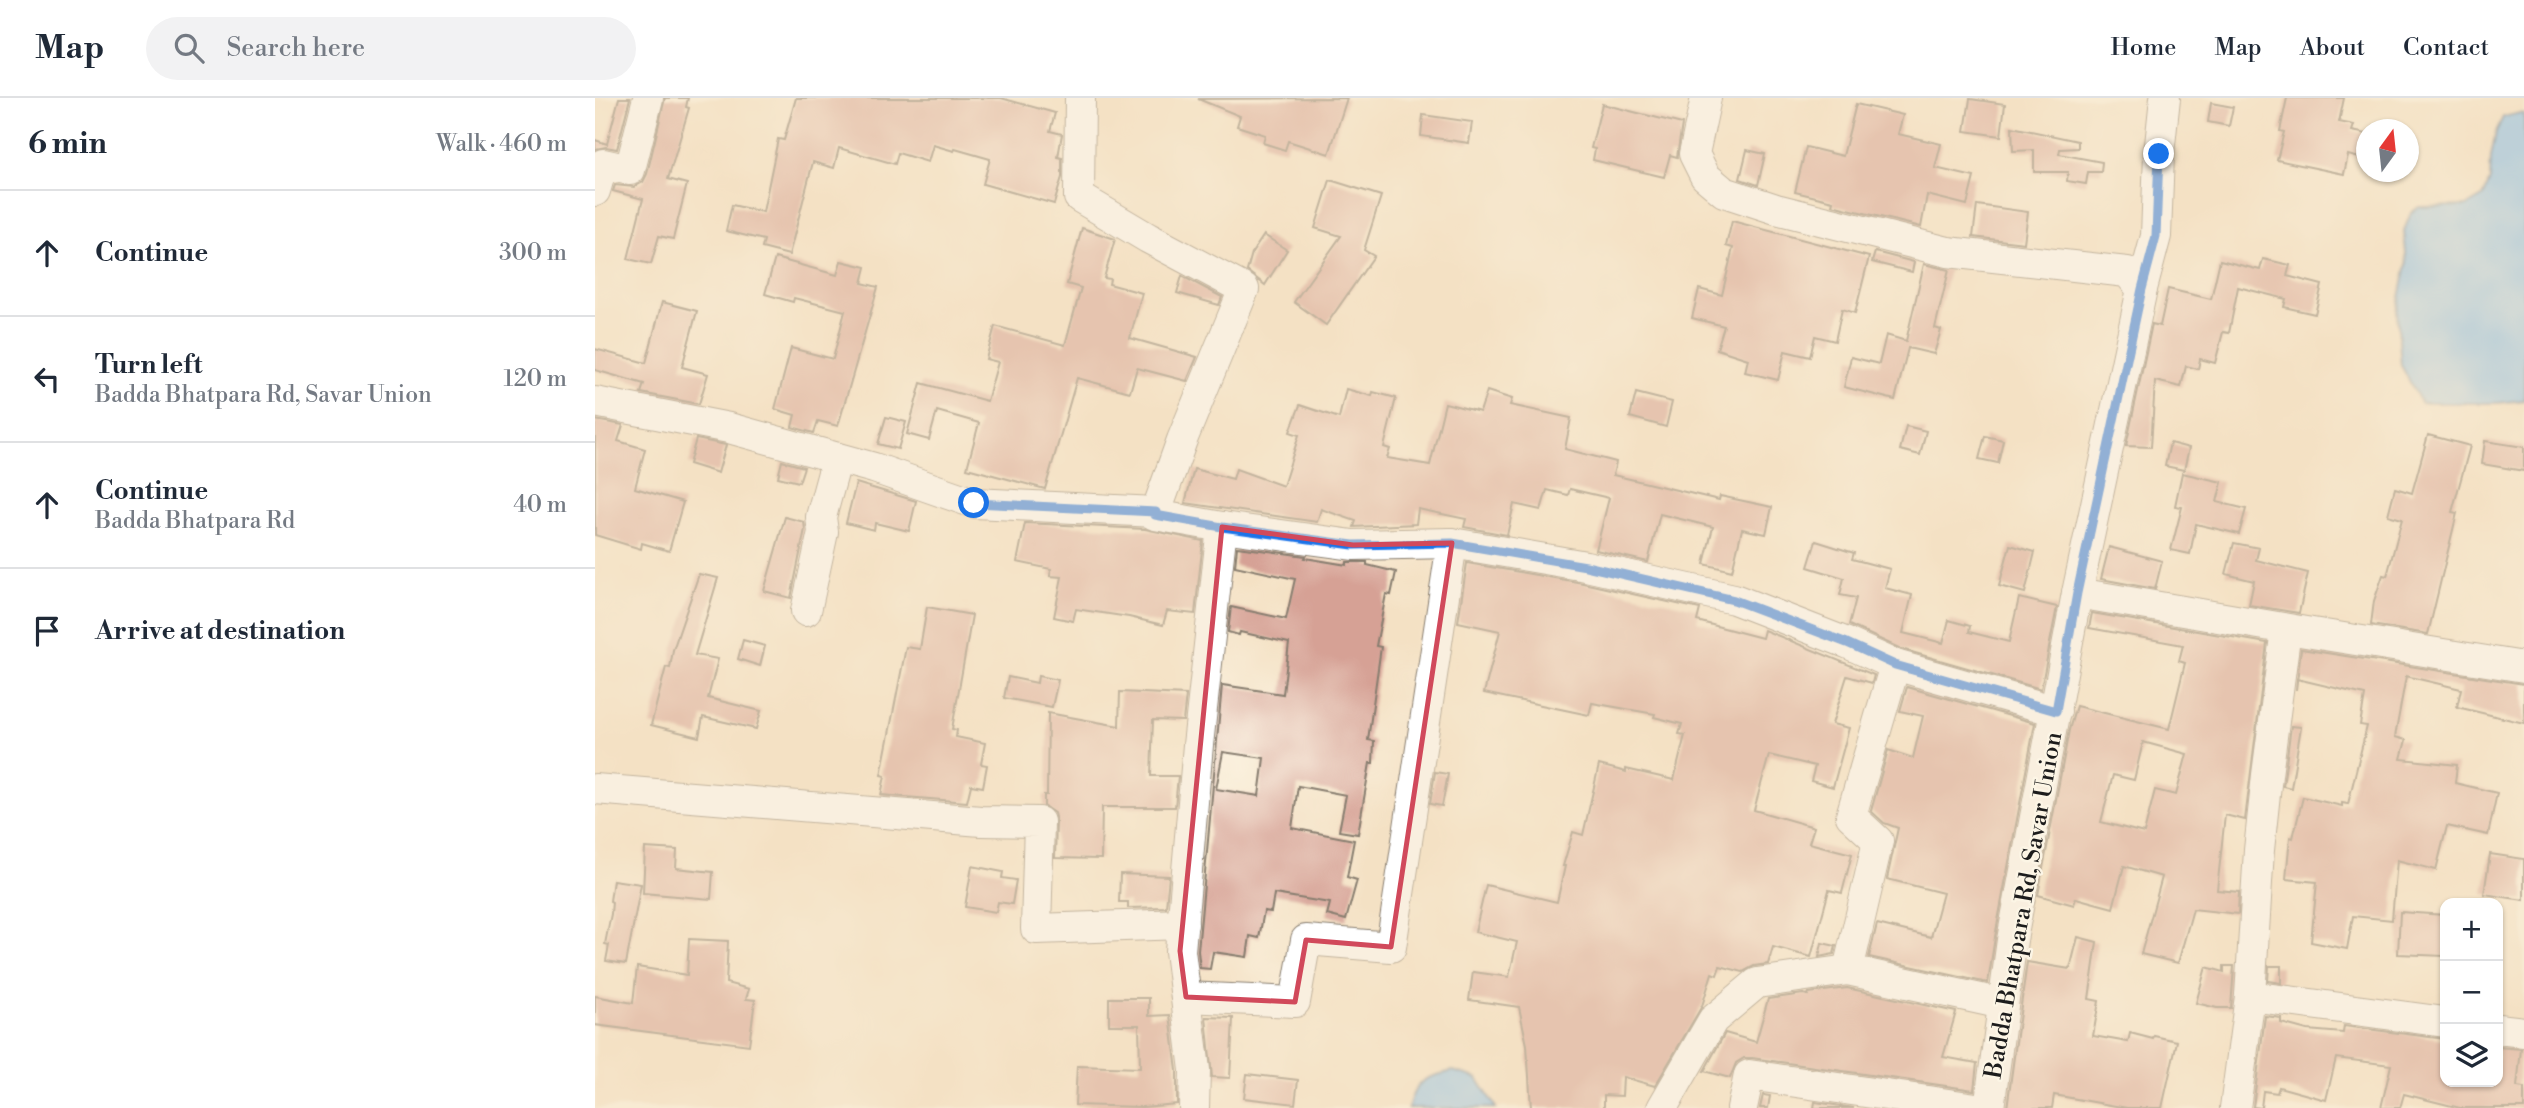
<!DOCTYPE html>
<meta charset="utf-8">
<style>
:root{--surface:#fff;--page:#f2f2f3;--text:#1f2937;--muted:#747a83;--line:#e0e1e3}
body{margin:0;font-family:"Libre Bodoni",serif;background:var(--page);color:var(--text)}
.controls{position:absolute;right:21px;bottom:21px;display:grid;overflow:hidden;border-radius:14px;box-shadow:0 2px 5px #0004}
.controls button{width:63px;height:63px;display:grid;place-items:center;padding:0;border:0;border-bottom:2px solid var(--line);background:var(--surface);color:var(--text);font:35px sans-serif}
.compass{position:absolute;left:1761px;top:21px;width:63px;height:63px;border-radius:50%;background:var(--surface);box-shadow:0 2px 5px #0004;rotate:15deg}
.stop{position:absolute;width:21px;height:21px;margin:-16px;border:5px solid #1a73e8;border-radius:50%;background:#fff}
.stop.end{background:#1a73e8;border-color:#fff;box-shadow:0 2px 7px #0008}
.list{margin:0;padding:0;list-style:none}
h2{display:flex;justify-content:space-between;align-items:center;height:91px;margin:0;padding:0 28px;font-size:30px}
h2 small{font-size:23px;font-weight:400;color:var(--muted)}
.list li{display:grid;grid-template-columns:46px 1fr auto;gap:21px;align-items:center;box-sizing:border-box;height:126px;padding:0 28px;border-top:2px solid var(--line)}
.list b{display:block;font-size:26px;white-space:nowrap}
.list p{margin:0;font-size:23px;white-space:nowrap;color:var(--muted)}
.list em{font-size:23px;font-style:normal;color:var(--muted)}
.icon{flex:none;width:38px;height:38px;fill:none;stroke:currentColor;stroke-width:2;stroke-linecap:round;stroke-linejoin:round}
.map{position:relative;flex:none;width:1929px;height:1010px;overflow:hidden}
header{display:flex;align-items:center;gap:42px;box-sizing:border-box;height:98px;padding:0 35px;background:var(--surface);border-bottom:2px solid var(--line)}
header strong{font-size:33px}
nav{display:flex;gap:38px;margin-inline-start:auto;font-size:24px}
.search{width:490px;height:63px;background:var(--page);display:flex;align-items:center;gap:18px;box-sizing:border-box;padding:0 24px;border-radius:38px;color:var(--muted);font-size:26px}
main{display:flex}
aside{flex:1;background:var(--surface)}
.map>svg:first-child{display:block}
.water{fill:#7bbbef;stroke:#4c6c86;stroke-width:2}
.building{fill:#d6a195;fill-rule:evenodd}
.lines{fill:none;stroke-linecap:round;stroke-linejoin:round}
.street-casing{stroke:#887e70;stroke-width:32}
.street{stroke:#fff;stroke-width:30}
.route{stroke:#1a73e8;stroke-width:9}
.marked{fill:none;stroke:#d1495b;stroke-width:5;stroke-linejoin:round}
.labels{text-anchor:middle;stroke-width:5;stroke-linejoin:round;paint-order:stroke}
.street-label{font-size:24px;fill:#1c1c1c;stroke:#fcf5e5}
</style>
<header>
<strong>Map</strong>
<div class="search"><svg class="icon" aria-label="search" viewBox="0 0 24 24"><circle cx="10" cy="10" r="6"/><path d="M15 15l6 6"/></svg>Search here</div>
<nav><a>Home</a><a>Map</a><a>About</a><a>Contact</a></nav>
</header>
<main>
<aside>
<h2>6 min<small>Walk · 460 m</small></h2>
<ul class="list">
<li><svg class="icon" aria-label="ahead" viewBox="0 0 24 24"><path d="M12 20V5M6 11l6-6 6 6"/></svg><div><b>Continue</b></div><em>300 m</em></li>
<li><svg class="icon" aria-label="left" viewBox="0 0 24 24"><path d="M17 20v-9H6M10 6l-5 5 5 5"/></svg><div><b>Turn left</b><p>Badda Bhatpara Rd, Savar Union</p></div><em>120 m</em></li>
<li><svg class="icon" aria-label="ahead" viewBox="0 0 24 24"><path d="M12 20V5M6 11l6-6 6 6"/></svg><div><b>Continue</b><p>Badda Bhatpara Rd</p></div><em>40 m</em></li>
<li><svg class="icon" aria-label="arrive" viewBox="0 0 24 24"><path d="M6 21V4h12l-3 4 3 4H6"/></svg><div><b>Arrive at destination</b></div></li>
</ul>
</aside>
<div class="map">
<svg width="1929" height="1010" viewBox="0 0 1929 1010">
<rect width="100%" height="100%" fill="#fcf5e5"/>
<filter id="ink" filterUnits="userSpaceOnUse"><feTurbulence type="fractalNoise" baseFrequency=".0143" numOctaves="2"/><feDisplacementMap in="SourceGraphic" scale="14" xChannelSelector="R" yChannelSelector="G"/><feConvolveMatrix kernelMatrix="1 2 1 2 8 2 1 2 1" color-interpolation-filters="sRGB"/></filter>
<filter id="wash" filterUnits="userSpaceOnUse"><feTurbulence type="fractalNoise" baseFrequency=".00686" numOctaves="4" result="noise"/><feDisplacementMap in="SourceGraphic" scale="28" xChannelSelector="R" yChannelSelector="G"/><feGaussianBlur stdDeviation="1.57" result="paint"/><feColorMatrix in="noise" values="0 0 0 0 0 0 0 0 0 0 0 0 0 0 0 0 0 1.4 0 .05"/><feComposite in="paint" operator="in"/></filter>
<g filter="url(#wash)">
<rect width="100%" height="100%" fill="#f4e1c4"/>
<!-- water -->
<g class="water">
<polygon points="1925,15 1929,16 1929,302 1903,305 1826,305 1806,267 1802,214 1812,166 1809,133 1816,115 1824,109 1872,108 1889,98 1895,81 1896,59 1901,34 1908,19"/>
<path d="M858,973L882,980L901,1010H813C821,980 830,980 858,973Z"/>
</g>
<g id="blocks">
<!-- building -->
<g class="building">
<polygon points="24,0 35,0 22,51 11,49 0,51 0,42 12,46"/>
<polygon points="70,0 93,0 91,9 94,10 73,81 92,86 78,141 64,138 56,166 33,161 48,101 18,93 20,87 39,89 48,84 52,76"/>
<polygon points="201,0 406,0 460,15 455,33 467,36 463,59 467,60 467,79 459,106 388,86 395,61 360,51 359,53 338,47 333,64 303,55 300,66 244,50 239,70 218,64 194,157 167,150 169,142 131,133 137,107 168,114 183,41 189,42"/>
<polygon points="752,0 734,56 693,43 690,52 668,45 670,37 642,28 645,18 603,1"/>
<polygon points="1692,0 1749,0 1744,24 1759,27 1757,33 1772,36 1772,62 1753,57 1749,76 1682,62 1689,34 1685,33"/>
<polygon points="1375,1 1410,6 1406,38 1370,33"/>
<polygon points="1616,5 1638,9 1634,28 1613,24"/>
<polygon points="1007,6 1087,26 1082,59 1075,57 1069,79 998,62 1000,51 996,50"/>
<polygon points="1261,6 1308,17 1303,36 1346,46 1340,70 1379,79 1372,107 1332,97 1326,129 1237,107 1238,103 1200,94 1211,49 1248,58"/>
<polygon points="828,17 877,24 874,45 826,38"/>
<polygon points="1417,29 1483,43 1483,50 1465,51 1464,56 1507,64 1506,74 1493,74 1491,86 1472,83 1473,74 1439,74 1439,52 1418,53"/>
<polygon points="1152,52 1170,56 1163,87 1145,81"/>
<polygon points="735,82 786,98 769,152 779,158 731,227 699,204 746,138 720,130"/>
<polygon points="1382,107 1433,114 1429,145 1378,139"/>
<polygon points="1137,123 1274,159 1260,215 1247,211 1240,243 1220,238 1215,259 1190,253 1183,282 1150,274 1153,261 1122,251 1129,228 1097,220 1104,191 1127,197 1138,150 1131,148"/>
<polygon points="487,130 520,141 509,180 515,181 514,186 547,195 535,240 602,259 592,283 542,270 535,294 482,280 450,391 372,370 384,325 342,313 334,342 312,336 326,285 392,303 403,264 391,261 400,228 470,247 486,190 472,186"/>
<polygon points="669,137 692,152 670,187 652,173 657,155"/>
<polygon points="1280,154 1319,164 1317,174 1277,164"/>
<polygon points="180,160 242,177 246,163 271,169 267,185 283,189 243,328 223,323 219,335 197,329 200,317 180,311 196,250 238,261 250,213 199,200 198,204 170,196"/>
<polygon points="1668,161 1695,167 1692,178 1727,187 1720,216 1689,209 1691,201 1643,189 1634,235 1628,234 1620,265 1605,261 1603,271 1591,268 1586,289 1560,283 1556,349 1531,348 1557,226 1565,228 1573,191 1616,201 1625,162 1665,172"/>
<polygon points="1329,166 1354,172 1340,230 1346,232 1339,256 1313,250 1300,302 1249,289 1256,259 1284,266 1291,237 1311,243"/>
<polygon points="587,178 627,199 624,207 582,195"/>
<polygon points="67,204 102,213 87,269 113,276 104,306 46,295 49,286 0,272 0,251 51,265"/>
<polygon points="751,291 777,298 778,294 801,300 789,349 795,351 792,360 835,367 850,305 885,314 892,293 917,301 915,307 976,320 970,351 1021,364 1018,377 1124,402 1125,398 1177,409 1171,436 1147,431 1137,473 1109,466 1118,429 1065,416 1053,464 1001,452 1014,400 975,391 973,397 952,392 946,412 919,406 912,437 869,429 871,421 823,411 821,426 759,429 761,423 726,411 722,424 590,405 599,371 638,381 641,371 688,388 704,337 695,334 705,307 744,320"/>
<polygon points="1041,295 1077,304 1071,329 1035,319"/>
<polygon points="291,319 311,324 303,351 283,346"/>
<polygon points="0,322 28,327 23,343 50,351 40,390 88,404 74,453 47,445 46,451 0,437"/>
<polygon points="1311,328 1331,333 1325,357 1305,352"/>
<polygon points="1833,337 1875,348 1857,414 1862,415 1833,536 1776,527 1779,503 1788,477 1792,478 1807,421 1793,417 1800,390 1817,395"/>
<polygon points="1390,338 1408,342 1403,365 1384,361"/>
<polygon points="101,341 131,347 123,375 94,366"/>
<polygon points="1890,343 1929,349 1929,373 1887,366"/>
<polygon points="1575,345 1594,350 1589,372 1570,368"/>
<polygon points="187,363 209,369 204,384 183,379"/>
<polygon points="1587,375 1627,384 1622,404 1651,411 1644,436 1601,426 1595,456 1576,452 1587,409 1580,408"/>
<polygon points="261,385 321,403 314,433 280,425 279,432 251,425"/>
<polygon points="190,419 209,424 210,431 196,500 169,493"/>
<polygon points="430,425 550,431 608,443 600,516 572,513 568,527 534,519 481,511 478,523 459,519 467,479 455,478 456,471 422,464"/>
<polygon points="1221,443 1259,455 1257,461 1295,471 1290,490 1317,497 1308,535 1348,545 1354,522 1375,528 1374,534 1414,544 1424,500 1462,509 1446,591 1306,551 1254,527 1261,500 1245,497 1249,480 1213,469"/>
<polygon points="1639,445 1664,450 1661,462 1713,475 1704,515 1654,507 1659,483 1631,476"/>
<polygon points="1415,447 1440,454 1430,495 1404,488"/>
<path d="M642,449L711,458L710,460L752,467V464H772V467L801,474L796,497L791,496L781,548L786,549L773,642L779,643L778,665H775L763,736L744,733L751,697L703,688L697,730L759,742L752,779L762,782L751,822L732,817L735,805L679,796L676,814L669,813L664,840L655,838L652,859L618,854L615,871L605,870L603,853L627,587L688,596L694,545L645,534L644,537L633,534L636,509L691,521L700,481L640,468ZM628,654L669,660L664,698L621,691Z"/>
<polygon points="1514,449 1567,463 1560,491 1506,481"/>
<polygon points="872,465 988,485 1105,511 1102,523 1167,540 1169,532 1279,577 1277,585 1252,578 1237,626 1254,630 1238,689 1216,683 1220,668 1174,657 1159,712 1219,729 1214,745 1257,756 1247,795 1234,792 1216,859 1178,849 1173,866 1159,868 1148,874 1125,868 1122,877 1117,875 1107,908 1060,988 1028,979 1027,998 1009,997 1009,1010 936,1010 932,947 924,909 874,902 878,874 914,879 922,844 880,834 891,787 962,804 970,768 968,768 978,734 988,737 1004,667 1031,674 1031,671 1079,682 1090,637 1084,636 1087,626 1059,619 1060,616 997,605 994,617 889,595 905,533 863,524"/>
<polygon points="104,476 123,480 100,557 123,561 113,600 166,613 161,631 108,619 104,639 56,627 71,569 75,570 78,552"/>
<polygon points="332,509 377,517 357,631 362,632 361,639 390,645 386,666 392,667 388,689 376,687 372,704 286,697 290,678 286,677 311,549 325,551"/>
<path d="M1497,515L1672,545L1650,722L1630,717L1622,792L1644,794L1643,816L1598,811L1583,865L1546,856L1567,779L1529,768L1518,810L1481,800L1479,807L1443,797L1474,632L1481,608L1574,631L1590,565L1584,563L1588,547L1494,530ZM1548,644L1592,656L1581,697L1560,692L1549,735L1506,724L1518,677L1539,682Z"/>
<polygon points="148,542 170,548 165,568 143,561"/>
<polygon points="1706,551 1929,586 1929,625 1862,609 1866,591 1811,578 1800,639 1811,642 1806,661 1862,667 1860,685 1902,695 1893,737 1852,728 1841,772 1802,762 1797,822 1758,818 1752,851 1716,844 1722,784 1691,781 1695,739 1698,740 1708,699 1747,708 1747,705 1753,706 1772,628 1765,627 1770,597 1702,581 1701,592"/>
<polygon points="443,578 463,582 457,609 409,600 413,579 442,585"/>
<polygon points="1312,589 1440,625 1400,839 1393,885 1274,859 1282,826 1336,839 1348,795 1292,781 1303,730 1289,725 1276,713 1293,652 1318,660 1328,618 1305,613"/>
<polygon points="525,594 591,597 588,623 558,622 556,678 583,678 580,709 507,709 506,761 460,760 461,724 459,715 449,708 449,697 452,697 453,615 524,628"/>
<polygon points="1696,628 1706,629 1696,690 1688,688"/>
<polygon points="840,674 853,676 847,708 835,706"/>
<polygon points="50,750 82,752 81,770 118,774 116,801 48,795"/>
<polygon points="1895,756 1929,761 1929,802 1889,796"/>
<polygon points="377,768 408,774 407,780 421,782 417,806 403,804 401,814 370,809"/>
<polygon points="525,776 574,778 571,809 533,810 533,804 524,804"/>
<polygon points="18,782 46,786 31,866 11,863 14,847 10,846 16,816 17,804 15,803"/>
<polygon points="1805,814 1850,817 1850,858 1803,856"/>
<polygon points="1483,839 1502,844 1494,901 1504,903 1498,938 1533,944 1535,935 1558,941 1559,938 1582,943 1567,1010 1532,1010 1459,997 1457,1010 1412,1010 1432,864 1475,871"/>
<polygon points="94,841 133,843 131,885 154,891 151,901 160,902 154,947 0,927 0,898 38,905 42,869 92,877"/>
<polygon points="1227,845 1241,848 1239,856 1224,859"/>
<polygon points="1629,868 1639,868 1636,910 1622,910 1601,905 1611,869 1629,874"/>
<polygon points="1674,868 1686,868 1686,885 1673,883"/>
<polygon points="1252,890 1361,914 1348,959 1382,965 1379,992 1157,960 1149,960 1141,965 1135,980 1109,973 1130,935 1161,944 1173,901 1208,896 1213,897 1214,895"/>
<polygon points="514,900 554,900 554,918 575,917 582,973 582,1006 547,1009 480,1007 482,968 545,970 544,927 514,927"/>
<polygon points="1670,918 1686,920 1686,925 1712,932 1748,935 1749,928 1850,941 1850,984 1903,984 1903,949 1926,951 1922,989 1929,990 1929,1010 1865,1010 1809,996 1805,1010 1786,1010 1796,967 1741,960 1731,1002 1684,989 1682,995 1668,993 1666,1010 1658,1009"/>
<polygon points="611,919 638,920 635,980 617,979"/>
<polygon points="652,976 703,982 700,1006 649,1000"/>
<polygon points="1168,997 1175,998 1173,1010 1165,1010"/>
<polygon points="1220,1004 1259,1010 1219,1010"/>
</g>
</g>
</g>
<g filter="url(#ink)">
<use href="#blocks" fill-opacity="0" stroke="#887e70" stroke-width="2"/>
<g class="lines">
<defs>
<g id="street">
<polyline points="485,0 484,99 553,140 649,191 587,342 560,417 627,429 758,447 857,445 991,468 1139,501 1252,545 1300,567 1461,613"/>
<polyline points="1111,0 1099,56 1110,78 1129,94 1181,111 1353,154 1532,174 1547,191 1482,495 1417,842 1394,1010"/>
<polyline points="0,93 8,66 35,72 53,0"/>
<polyline points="1547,191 1561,138 1564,56 1570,0"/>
<polyline points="0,304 134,330 279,370 379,405 561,414"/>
<polyline points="1482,495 1711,534 1929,569"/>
<polyline points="211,513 228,434 226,419 242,360"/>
<polyline points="1300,567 1256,718 1283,743 1253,872 1408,906"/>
<polyline points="0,691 386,723 444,724 441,831 588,826"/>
<polyline points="1655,898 1850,924"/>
<polyline points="591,899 700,904 711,842 796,849 857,445"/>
<polyline points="1903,931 1929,934"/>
<polyline points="599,1010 600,972 585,853 603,647 627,429"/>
<polyline points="1067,1010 1118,922 1162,885 1253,872"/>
<polyline points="1147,1010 1154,977 1381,1010"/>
<polyline points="1640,1010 1655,898 1664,752 1672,677 1691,531"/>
</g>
</defs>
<!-- street casing -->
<use href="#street" class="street-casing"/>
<!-- street -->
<use href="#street" class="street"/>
</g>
</g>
<g class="lines" filter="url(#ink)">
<!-- route -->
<polyline class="route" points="379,405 561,414 560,417 627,429 758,447 857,445 991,468 1139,502 1252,545 1300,567 1461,613 1482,495 1547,191 1561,138 1564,56"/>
</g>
<!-- marked area -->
<path d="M0 0H1929V1010H0ZM627,429L758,447L857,445L796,849L711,842L700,904L591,899L585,853Z" fill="#f4e1c4" fill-opacity=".55" fill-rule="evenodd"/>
<path class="marked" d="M627,429L758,447L857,445L796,849L711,842L700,904L591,899L585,853Z"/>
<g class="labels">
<!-- street labels -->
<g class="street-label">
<text transform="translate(1428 807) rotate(-80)" y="8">Badda Bhatpara Rd, Savar Union</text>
</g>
</g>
</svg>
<div class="controls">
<button>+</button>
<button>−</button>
<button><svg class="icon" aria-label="layers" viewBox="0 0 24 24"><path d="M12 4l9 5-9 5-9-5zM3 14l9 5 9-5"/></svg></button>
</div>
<svg class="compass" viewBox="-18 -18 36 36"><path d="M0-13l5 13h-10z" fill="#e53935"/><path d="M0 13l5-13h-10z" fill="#747a83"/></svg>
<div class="stop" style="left:379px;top:405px"></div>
<div class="stop end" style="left:1564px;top:56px"></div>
</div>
</main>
